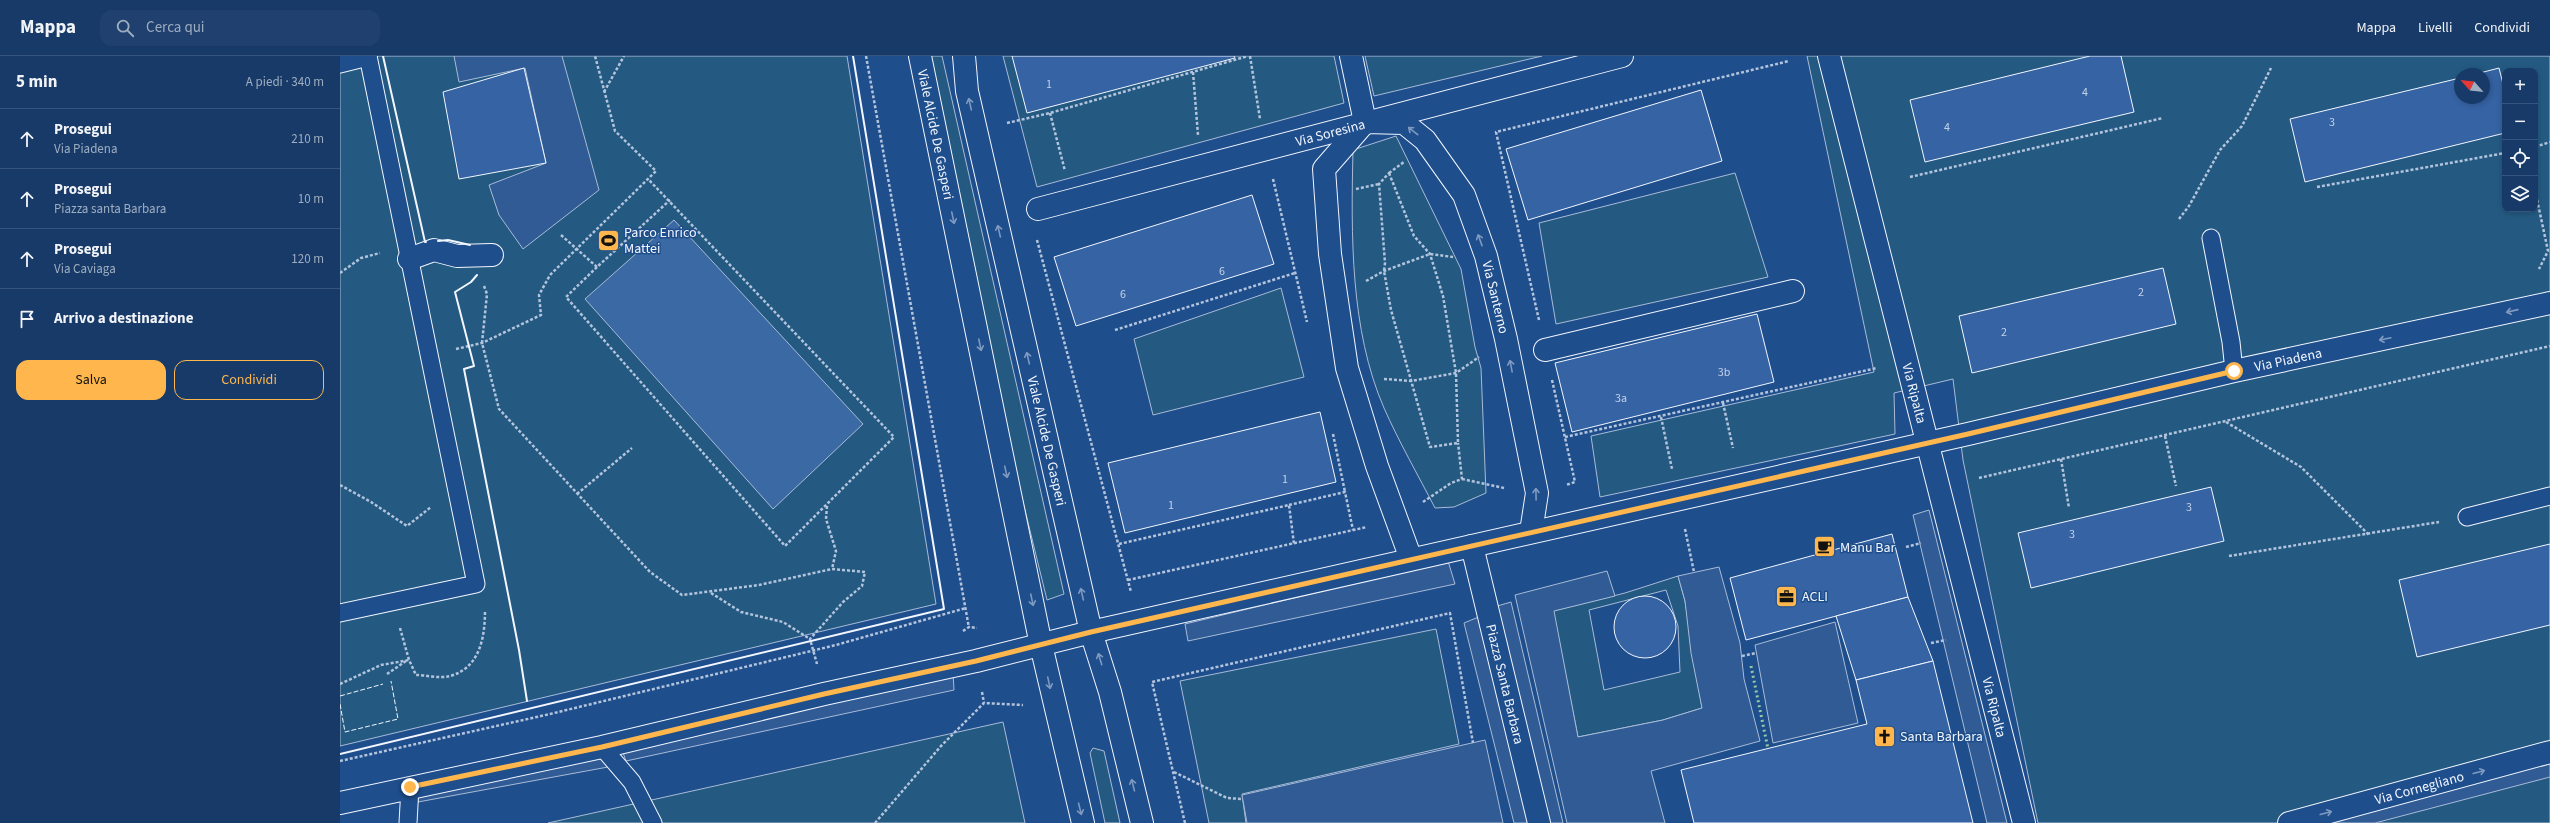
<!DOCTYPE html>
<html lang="it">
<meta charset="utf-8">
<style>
:root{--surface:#173a69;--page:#20416f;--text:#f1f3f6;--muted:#9eadc0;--line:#36547d;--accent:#ffb74d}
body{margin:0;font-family:"Source Sans 3",sans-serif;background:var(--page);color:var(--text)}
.controls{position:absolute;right:12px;top:12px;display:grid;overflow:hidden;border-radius:8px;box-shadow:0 2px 6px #0003}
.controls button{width:36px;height:36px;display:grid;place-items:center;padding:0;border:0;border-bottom:1px solid var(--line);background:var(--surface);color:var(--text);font:20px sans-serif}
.compass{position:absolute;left:2114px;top:12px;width:36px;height:36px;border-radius:50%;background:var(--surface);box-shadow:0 2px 6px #0003;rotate:297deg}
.stop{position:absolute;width:12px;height:12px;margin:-9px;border:3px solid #ffb74d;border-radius:50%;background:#fff}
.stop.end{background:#ffb74d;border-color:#fff;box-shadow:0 1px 4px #0008}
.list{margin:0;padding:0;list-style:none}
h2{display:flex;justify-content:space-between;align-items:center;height:52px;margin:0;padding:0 16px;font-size:17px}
h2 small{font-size:13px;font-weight:400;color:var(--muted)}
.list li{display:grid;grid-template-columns:26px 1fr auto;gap:12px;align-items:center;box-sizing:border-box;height:60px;padding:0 16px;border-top:1px solid var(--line)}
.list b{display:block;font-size:15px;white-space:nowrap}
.list p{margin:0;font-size:13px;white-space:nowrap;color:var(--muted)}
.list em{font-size:13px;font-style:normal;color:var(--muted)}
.actions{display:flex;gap:8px;padding:12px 16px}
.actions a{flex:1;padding:9px 0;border:1px solid var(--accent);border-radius:12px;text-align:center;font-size:14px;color:var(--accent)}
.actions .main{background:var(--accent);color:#111}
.icon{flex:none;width:22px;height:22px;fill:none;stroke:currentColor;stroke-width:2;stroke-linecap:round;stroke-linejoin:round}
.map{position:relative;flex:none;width:2210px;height:767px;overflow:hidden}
header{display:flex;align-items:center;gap:24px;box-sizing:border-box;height:56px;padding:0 20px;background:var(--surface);border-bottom:1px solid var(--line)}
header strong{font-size:19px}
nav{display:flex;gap:22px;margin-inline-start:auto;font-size:14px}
.search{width:280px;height:36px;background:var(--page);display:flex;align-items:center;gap:10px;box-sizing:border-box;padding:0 14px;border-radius:12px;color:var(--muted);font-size:15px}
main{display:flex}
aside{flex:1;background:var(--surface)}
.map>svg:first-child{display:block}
.green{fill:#245a82;stroke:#a8bbd7;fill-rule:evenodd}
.parking{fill:#305b95;stroke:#a8bbd7}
.water{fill:#3b69a3;stroke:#a8bbd7}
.building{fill:#3563a3;stroke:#f2f6ff}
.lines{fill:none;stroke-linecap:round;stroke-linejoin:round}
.service-casing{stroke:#f2f6ff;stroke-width:19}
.pedestrian-casing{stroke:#f2f6ff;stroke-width:24}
.minor-casing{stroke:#f2f6ff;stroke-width:24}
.tertiary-casing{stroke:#f2f6ff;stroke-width:24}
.path{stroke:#b3c4dc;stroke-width:2.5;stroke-dasharray:3 2;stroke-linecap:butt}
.service{stroke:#1f4e8c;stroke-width:17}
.pedestrian{stroke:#1f4e8c;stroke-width:22}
.minor{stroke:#1f4e8c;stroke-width:22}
.tertiary{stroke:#1f4e8c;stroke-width:22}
.hedge{stroke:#97c8a6;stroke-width:3;stroke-dasharray:2 3;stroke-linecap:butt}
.fence{stroke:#f2f6ff;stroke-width:1;stroke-dasharray:5 2;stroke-linecap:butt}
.wall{stroke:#f2f6ff;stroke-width:2}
.oneway{stroke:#7e9ac0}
.route{stroke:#ffb74d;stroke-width:5}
.labels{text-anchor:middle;stroke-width:3;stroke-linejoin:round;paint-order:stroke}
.number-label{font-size:12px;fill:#c3d1e8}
.street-label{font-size:14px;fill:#f2f6ff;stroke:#1f4e8c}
.poi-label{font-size:14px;fill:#f2f6ff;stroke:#1f4e8c;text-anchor:start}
</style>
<header>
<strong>Mappa</strong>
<div class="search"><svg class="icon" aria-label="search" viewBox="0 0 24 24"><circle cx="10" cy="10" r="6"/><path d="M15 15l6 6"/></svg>Cerca qui</div>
<nav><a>Mappa</a><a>Livelli</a><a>Condividi</a></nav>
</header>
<main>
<aside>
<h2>5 min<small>A piedi · 340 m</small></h2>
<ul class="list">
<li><svg class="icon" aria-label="ahead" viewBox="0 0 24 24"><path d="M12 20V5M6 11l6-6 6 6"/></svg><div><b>Prosegui</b><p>Via Piadena</p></div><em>210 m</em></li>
<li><svg class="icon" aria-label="ahead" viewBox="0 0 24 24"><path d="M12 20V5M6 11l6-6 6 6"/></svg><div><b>Prosegui</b><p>Piazza santa Barbara</p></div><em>10 m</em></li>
<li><svg class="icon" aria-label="ahead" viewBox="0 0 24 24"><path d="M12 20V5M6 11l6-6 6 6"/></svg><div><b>Prosegui</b><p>Via Caviaga</p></div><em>120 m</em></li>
<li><svg class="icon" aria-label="arrive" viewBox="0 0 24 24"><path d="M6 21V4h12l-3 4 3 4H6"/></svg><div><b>Arrivo a destinazione</b></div></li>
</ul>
<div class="actions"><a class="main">Salva</a><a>Condividi</a></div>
</aside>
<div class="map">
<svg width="2210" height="767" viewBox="0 0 2210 767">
<rect width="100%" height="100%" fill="#1f4e8c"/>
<!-- green -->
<g class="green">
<polygon points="0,0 507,0 596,548 0,690"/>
<polygon points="585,0 602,0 724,538 707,544 661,356"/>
<polygon points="663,0 994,0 1004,47 697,131"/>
<polygon points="1025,0 1202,0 1034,40"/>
<path d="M1467,0H2210V767H1698L1623,404L1613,323L1554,337L1555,378L1260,441L1251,380L1534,316ZM2165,15H2195V153H2165ZM2120,18H2144V42H2120Z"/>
<path d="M1056,80L1121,213L1135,291L1141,312L1146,437L1114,451L1095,452C1078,419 1059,386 1044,352C1010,274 1011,178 1013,94Z"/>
<polygon points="1395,117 1428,221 1216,268 1199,167"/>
<polygon points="941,232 964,321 813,359 794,283"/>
<path d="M1338,520L1345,545L1362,652L1323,664L1238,681L1213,555L1285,537ZM1326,534L1338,570L1340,616L1264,634L1249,554Z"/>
<polygon points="1096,573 1119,688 902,738 906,767 869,767 840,625"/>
<polygon points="663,666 685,767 208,767"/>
<polygon points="753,692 764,695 780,767 765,767 750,697"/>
</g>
<!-- parking -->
<g class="parking">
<polygon points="114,0 222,0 259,134 183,193 159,159 149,129 206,107 185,12 119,26"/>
<polygon points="1589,454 1667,767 1647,767 1573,459"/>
<polygon points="1108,505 1115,528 848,585 845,568"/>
<polygon points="1379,511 1400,587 1404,623 1420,685 1311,715 1325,767 1227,767 1175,539 1267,515 1275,540 1214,555 1238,681 1323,664 1362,652 1351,597 1345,545 1338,520"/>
<polygon points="1171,546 1223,767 1207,767 1154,551"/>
<polygon points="1141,560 1192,767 1174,767 1124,567"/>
<polygon points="1495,566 1518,667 1433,687 1415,589"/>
<polygon points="613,617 614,634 286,705 281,691"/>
<polygon points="1145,684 1163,767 907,767 902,739"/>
<polygon points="259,698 268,711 78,746 77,737"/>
<polygon points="2210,703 2210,721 2035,767 1970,767"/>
</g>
<!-- water -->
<polygon class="water" points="334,164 523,368 433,453 245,243"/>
<!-- building -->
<g class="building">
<polygon points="672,0 894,0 895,2 687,57"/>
<polygon points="1750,0 1781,0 1794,56 1585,106 1570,44"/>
<polygon points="184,12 206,107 119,123 103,36"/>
<polygon points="2159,12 2165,36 2165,77 1965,126 1950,63 2120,22 2120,42 2144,42 2144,18 2136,18"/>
<polygon points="1361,34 1382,105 1188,164 1166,93"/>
<polygon points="912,139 934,208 736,270 714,201"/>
<polygon points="1823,212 1836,268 1632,317 1619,260"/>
<polygon points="1417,258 1434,326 1232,376 1215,307"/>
<polygon points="980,356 996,426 785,477 768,407"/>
<polygon points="1871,431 1884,485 1691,532 1678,477"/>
<polygon points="1552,478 1568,541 1406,584 1390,522"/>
<polygon points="2210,488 2210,569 2077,601 2059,524"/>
<circle cx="1305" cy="571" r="31"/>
<polygon points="1568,541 1593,605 1516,624 1496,560"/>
<polygon points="1593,605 1633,767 1354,767 1341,714 1527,668 1516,624"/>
</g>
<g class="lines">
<defs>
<g id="service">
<polyline points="0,8 28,1"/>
<polyline points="1871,182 1891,286 1894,315"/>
<polyline points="2127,461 2210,440"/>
<polyline points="0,557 136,528 28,0"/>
<polyline points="262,691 292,726 313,767"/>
<polyline points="68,767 70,731"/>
</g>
<g id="pedestrian">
<polyline points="69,203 94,194 117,200 152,199"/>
<polyline points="1205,294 1453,235"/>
</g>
<g id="minor">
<polyline points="1011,0 1025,66"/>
<path id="s1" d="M1489,0L1684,767"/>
<path id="s2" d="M698,153L1282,0"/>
<path id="s3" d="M1132,490L1199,767"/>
<path id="s4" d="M1071,503L1037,410L1007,312L990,198L984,113L1025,66L1064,67L1085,84L1124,139L1146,200L1166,283L1197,437L1191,476"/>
<path id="s5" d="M0,747L262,691L484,638L636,605L751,576L1628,378L1894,315L2210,247"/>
<path id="s6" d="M1949,767L2210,696"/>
</g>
<g id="tertiary">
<path id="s7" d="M580,0L701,589L743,767"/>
<path id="s8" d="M624,0L627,35L751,576L770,636L802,767"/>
</g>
</defs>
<!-- service casing -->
<use href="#service" class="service-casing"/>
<!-- pedestrian casing -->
<use href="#pedestrian" class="pedestrian-casing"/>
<!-- minor casing -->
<use href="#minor" class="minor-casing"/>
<!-- tertiary casing -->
<use href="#tertiary" class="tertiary-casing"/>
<!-- path -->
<g class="path">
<polyline points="526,0 629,572"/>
<polyline points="910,0 920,63"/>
<polyline points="853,16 858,79"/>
<polyline points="264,36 284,0"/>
<polyline points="710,57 725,115"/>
<polyline points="667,67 710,57 908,0"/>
<polyline points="2195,91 2210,86"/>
<polygon points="1049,117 1074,180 1090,198 1103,240 1116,317 1118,387 1090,391 1051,254 1044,215 1045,207 1039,128"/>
<polyline points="1049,117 1064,106"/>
<polyline points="1570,121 1823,62"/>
<polyline points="933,123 967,266"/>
<polyline points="1977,131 2165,97"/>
<polyline points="1016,133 1039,128"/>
<polyline points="2195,134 2208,195 2199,213"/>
<polyline points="1839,163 1849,150 1880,94 1902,70 1931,12"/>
<polyline points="221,179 257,211 330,144"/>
<polyline points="697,184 791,536"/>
<polyline points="257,211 226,241 445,490 554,381 308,123"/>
<polyline points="0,217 21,202 40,197"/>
<polyline points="1026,225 1044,215 1090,198 1113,201"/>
<polyline points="144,230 147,238 142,287 159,353 310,516 342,539 419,529 492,513 525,516 522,530 503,546 470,583 477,608"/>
<polyline points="1199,264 1156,76 1449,5"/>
<polyline points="775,274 955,217"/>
<polyline points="116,293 142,287 201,259 199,239 210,219 316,115 275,75 255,0"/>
<polyline points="1044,323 1071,325 1116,317 1139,301"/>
<polyline points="1212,324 1235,426 1226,429"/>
<polyline points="1383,347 1393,392"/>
<polyline points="1321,361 1332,413"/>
<polyline points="1886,366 1961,411 2029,479"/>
<polyline points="993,378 1005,436"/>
<polyline points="1825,380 1836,430"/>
<polyline points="1225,381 1537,312"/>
<polyline points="1721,403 1729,452"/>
<polyline points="1639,422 2210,290"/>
<polyline points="1122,423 1164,432"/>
<polyline points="0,429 31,446 67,470 91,451"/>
<polyline points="237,438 292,392"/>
<polyline points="1083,446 1111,427 1122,423 1118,387"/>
<polyline points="949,449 1005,436 1013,474"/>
<polyline points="487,450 486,463 496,495 492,513"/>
<polyline points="1345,473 1354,516"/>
<polyline points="779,488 949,449 954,488"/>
<polyline points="1566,491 1581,487"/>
<polyline points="1889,500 2099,466"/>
<polyline points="788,524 1027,471"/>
<polyline points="371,537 401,556 443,566 470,583"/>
<path d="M60,572L69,604L76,619C86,619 101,623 110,620C140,612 145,581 145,554"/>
<polyline points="623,575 629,571 637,572"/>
<polyline points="1591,587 1606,584"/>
<polyline points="1402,600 1416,597"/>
<polyline points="47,618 66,605"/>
<polyline points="0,628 41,609 69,604"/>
<polyline points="642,636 644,647"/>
<polyline points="0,705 210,658 496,589 626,552"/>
<polyline points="834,716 887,742 902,743"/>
<polyline points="535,767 601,690 644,647 683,649"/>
<polyline points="845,767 812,626 1110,557 1133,687"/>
</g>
<!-- service -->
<use href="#service" class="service"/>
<!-- pedestrian -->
<use href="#pedestrian" class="pedestrian"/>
<!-- minor -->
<use href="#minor" class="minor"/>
<!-- tertiary -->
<use href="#tertiary" class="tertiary"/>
<!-- hedge -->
<polyline class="hedge" points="1411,610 1428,693"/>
<!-- fence -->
<g class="fence">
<polyline points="0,640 43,628"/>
<polyline points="0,648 5,676 58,663 51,625"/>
</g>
<!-- wall -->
<g class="wall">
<polyline points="43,0 85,186 86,186"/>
<polyline points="98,185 108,184 130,189"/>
<polyline points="137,219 131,226 115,236 134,310 124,313 179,594 187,645"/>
<polyline points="0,698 604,553 513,0"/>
</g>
</g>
<!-- one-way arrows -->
<defs><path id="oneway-shaft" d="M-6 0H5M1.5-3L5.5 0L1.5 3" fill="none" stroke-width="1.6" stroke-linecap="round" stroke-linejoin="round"/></defs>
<g class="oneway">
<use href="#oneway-shaft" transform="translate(630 48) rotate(-103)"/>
<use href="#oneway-shaft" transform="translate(1073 75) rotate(-142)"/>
<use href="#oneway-shaft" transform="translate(613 162) rotate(78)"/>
<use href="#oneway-shaft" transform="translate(659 175) rotate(-103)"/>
<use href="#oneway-shaft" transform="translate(1140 184) rotate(-110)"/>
<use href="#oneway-shaft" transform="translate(2172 255) rotate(167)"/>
<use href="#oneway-shaft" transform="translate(2045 283) rotate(168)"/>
<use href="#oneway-shaft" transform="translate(640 289) rotate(78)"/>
<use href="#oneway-shaft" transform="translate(688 302) rotate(-103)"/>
<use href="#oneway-shaft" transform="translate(1171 310) rotate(-101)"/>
<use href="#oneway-shaft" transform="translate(666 416) rotate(78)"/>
<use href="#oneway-shaft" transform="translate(1196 438) rotate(-91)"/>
<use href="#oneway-shaft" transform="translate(742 538) rotate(-103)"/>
<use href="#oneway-shaft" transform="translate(692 544) rotate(78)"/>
<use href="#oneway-shaft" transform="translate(760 603) rotate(-107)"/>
<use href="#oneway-shaft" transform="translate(709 627) rotate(78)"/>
<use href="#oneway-shaft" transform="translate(2139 716) rotate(-15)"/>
<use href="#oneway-shaft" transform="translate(793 729) rotate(-104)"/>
<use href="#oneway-shaft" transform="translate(740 753) rotate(76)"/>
<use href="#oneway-shaft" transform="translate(1986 757) rotate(-15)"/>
</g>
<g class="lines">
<!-- route -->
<polyline class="route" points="70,731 262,691 484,638 636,605 751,576 1628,378 1894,315"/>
</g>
<!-- icons -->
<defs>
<symbol id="stadium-square" viewBox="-11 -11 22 22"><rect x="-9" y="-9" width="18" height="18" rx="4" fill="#ffb74d" stroke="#1f4e8c"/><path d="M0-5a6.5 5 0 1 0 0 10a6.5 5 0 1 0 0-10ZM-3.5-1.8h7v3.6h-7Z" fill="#111"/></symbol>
<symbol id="cafe-square" viewBox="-11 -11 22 22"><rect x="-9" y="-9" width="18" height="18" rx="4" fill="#ffb74d" stroke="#1f4e8c"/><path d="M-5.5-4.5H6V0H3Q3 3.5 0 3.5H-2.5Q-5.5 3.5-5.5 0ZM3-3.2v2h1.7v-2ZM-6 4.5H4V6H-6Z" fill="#111"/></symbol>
<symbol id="office-square" viewBox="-11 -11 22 22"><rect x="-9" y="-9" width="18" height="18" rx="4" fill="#ffb74d" stroke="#1f4e8c"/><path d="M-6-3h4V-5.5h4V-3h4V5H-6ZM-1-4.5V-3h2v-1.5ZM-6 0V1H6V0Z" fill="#111"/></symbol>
<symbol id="church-square" viewBox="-11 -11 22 22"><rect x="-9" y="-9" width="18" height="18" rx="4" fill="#ffb74d" stroke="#1f4e8c"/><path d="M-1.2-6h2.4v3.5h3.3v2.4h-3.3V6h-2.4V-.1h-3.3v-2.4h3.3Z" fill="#111"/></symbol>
</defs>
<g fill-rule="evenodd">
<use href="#stadium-square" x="256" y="172" width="25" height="25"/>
<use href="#cafe-square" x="1472" y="478" width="25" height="25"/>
<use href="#office-square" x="1434" y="528" width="25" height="25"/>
<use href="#church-square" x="1532" y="668" width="25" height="25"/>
</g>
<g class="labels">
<!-- number labels -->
<g class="number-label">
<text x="709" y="32">1</text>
<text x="1745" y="40">4</text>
<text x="1992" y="70">3</text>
<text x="1607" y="75">4</text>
<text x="882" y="219">6</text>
<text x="1801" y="240">2</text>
<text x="783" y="242">6</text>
<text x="1664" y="280">2</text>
<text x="1384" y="320">3b</text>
<text x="1281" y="346">3a</text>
<text x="945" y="427">1</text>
<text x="831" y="453">1</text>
<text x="1849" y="455">3</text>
<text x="1732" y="482">3</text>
</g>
<!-- street labels -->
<g class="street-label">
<text dy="5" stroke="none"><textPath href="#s2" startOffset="302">Via Soresina</textPath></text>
<text dy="5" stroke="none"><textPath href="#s7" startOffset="80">Viale Alcide De Gasperi</textPath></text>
<text dy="5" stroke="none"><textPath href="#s4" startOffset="705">Via Santerno</textPath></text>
<text dy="5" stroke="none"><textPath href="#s5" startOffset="1998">Via Piadena</textPath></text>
<text dy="5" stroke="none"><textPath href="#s1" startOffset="348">Via Ripalta</textPath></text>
<text dy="5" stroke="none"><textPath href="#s8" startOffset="394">Viale Alcide De Gasperi</textPath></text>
<text dy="5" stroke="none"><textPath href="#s3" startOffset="142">Piazza Santa Barbara</textPath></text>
<text dy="5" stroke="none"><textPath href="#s1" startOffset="672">Via Ripalta</textPath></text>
<text dy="5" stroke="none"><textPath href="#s6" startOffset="135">Via Cornegliano</textPath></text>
</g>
<!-- poi labels -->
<g class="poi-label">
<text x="284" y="181">Parco Enrico<tspan x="284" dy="16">Mattei</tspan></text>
<text x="1500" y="496">Manu Bar</text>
<text x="1462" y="545">ACLI</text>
<text x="1560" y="685">Santa Barbara</text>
</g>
</g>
</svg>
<div class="controls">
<button>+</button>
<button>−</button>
<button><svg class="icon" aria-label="locate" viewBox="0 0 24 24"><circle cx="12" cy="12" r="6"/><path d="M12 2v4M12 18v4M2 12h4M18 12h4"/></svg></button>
<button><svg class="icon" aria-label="layers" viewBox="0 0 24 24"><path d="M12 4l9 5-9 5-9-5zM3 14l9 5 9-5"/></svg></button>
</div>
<svg class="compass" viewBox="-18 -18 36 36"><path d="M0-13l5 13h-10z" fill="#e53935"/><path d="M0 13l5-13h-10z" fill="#9eadc0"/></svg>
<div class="stop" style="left:1894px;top:315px"></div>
<div class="stop end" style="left:70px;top:731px"></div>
</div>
</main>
